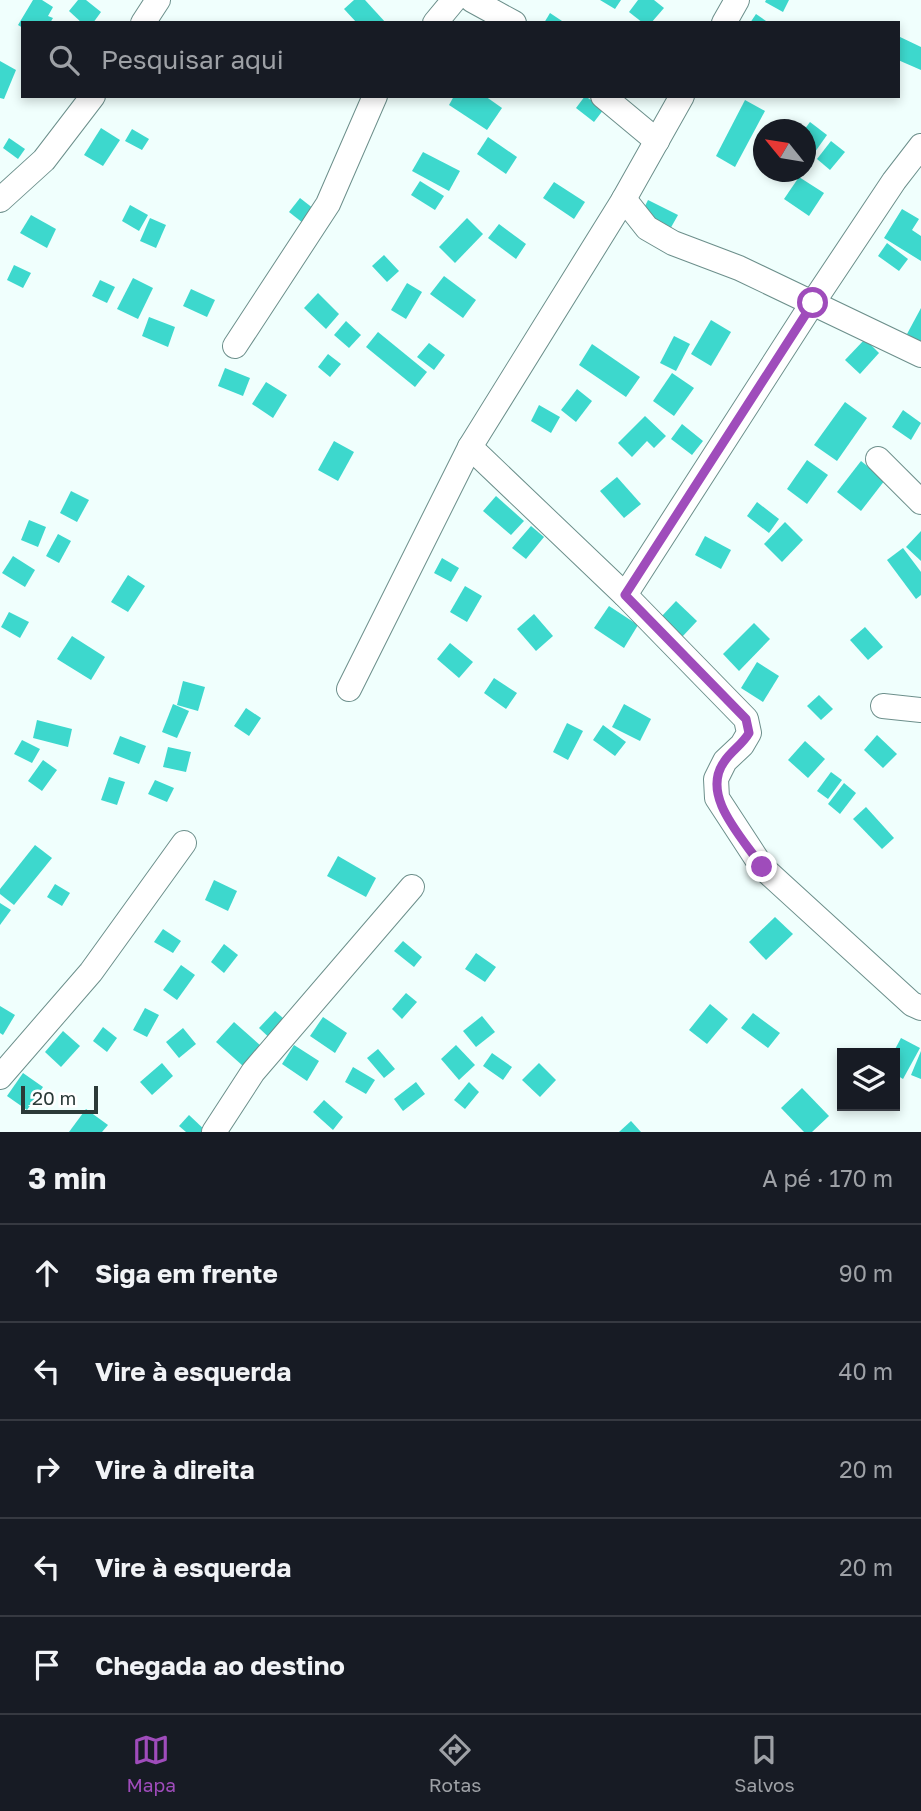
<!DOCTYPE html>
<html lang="pt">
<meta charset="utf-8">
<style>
:root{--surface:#171b24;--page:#20242c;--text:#f1f3f6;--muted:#9ea1a6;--line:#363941;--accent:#9f4cbb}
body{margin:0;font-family:"Golos Text",sans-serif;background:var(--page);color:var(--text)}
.controls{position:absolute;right:21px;bottom:21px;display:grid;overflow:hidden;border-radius:0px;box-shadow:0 4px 10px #0003}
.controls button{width:63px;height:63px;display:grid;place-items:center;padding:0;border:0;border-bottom:2px solid var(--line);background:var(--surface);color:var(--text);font:35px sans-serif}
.compass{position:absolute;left:753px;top:119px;width:63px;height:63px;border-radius:50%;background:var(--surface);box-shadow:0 4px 10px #0003;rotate:300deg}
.scale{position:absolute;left:21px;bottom:18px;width:77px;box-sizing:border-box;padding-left:7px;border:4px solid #2b3a38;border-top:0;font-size:19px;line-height:24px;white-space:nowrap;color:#2b3a38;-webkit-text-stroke:5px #fff;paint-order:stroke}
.stop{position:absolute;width:21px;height:21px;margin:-16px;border:5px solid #9f4cbb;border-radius:50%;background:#fff}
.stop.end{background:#9f4cbb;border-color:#fff;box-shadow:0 2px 7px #0008}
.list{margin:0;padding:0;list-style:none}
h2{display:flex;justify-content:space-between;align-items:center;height:91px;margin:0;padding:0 28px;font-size:30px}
h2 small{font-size:23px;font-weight:400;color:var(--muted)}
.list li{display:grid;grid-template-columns:46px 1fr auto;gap:21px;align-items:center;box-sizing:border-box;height:98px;padding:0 28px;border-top:2px solid var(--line)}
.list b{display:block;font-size:26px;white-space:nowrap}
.list em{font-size:23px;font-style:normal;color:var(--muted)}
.icon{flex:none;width:38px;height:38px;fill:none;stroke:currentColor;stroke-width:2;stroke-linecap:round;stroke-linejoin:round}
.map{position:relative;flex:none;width:921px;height:1132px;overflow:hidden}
.search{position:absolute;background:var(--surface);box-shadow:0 4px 10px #0003;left:21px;right:21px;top:21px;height:77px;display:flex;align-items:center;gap:18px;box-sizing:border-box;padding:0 24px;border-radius:0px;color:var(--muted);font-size:26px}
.sheet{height:581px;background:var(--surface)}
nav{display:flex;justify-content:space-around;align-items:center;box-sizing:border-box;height:98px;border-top:2px solid var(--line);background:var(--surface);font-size:19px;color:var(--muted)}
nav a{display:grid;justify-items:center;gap:4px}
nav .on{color:var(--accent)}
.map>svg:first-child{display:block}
.building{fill:#3dd8cd}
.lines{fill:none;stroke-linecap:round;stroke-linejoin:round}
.minor-casing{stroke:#6c8f8b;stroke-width:26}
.minor{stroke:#fff;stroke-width:24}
.route{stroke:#9f4cbb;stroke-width:9}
</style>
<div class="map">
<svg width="921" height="1132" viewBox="0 0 921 1132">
<rect width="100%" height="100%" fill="#f0fffd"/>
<!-- building -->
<g class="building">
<polygon points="33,0 42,0 53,7 48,16 53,18 50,23 23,23 23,28 18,25"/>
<polygon points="78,0 86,0 101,12 93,23 82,23 69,11"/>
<polygon points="354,0 365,0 386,23 357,23 344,9"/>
<polygon points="600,0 621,0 615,9"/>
<polygon points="638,0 654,0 664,8 651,23 643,23 629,12"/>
<polygon points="766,0 789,0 783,12 765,2"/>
<polygon points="550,13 565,23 544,23"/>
<polygon points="756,14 769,23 750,23"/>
<polygon points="898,36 921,47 921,70 898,60"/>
<polygon points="0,61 16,70 4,99 0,98"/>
<polygon points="454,96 485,96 502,108 487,130 449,105"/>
<polygon points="585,96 604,109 594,122 576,108"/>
<polygon points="745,100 765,111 735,167 716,156"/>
<polygon points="810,122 827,135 810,159 806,155 804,130"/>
<polygon points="101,128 120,140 103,166 84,155"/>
<polygon points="132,129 149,139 142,150 125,141"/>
<polygon points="488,137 517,157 506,174 477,154"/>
<polygon points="9,138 25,149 18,159 3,148"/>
<polygon points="831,141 845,152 830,170 817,159"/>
<polygon points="423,152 460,171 449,191 412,171"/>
<polygon points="799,177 824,193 809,216 784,199"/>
<polygon points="420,181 444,196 435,210 411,195"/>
<polygon points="554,182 585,202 574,219 543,198"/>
<polygon points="300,198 314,209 303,223 289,212"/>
<polygon points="648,200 678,215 669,231 640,216"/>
<polygon points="130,205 148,215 139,231 122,221"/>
<polygon points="902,209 919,219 912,230 921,236 921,261 884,238"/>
<polygon points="31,215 56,229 47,248 20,233"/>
<polygon points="150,218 166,225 156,248 140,241"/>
<polygon points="467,218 483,234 455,263 439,247"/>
<polygon points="499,224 526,244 516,259 488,238"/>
<polygon points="887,243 908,259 899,271 878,256"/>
<polygon points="384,255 399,271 387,282 372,266"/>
<polygon points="14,265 31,273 23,288 7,280"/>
<polygon points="444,276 476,300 463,318 430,294"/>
<polygon points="133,278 153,288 138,319 117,309"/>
<polygon points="100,280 115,287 107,303 92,296"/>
<polygon points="407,283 422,292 406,319 391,310"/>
<polygon points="191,289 215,300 207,317 183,306"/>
<polygon points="318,293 339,314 326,329 304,308"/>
<polygon points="921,308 921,342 907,334"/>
<polygon points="149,317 175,327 168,347 142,336"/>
<polygon points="711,320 731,332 711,366 691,354"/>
<polygon points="346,321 361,335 349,348 334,335"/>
<polygon points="378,332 427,372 415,387 366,347"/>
<polygon points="674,336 690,344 676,371 660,363"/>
<polygon points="865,339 879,353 860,374 845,360"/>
<polygon points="429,343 445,355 434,370 417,357"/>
<polygon points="592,344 640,377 626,397 579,365"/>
<polygon points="328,354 341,364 330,377 318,367"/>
<polygon points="225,368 250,378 243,396 218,386"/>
<polygon points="672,373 694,388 674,416 653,401"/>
<polygon points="266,382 287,395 273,418 252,404"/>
<polygon points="577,389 592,401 576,422 561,410"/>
<polygon points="845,402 867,418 837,461 814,445"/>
<polygon points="539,405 560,417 551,433 531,421"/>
<polygon points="903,410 921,423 911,440 892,427"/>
<polygon points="645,416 666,436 654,448 647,441 632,457 618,443"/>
<polygon points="682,424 703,441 692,455 671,439"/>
<polygon points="334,441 354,452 338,481 318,470"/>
<polygon points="807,460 828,475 807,504 787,489"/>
<polygon points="861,461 885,480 861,511 837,492"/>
<polygon points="617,477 641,504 624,518 600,491"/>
<polygon points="71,491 89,500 77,522 60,513"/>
<polygon points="496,496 524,521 511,535 483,511"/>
<polygon points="757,502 779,519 769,533 747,516"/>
<polygon points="29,520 46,527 38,547 21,540"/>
<polygon points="785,522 803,540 782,562 764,544"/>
<polygon points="531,526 544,537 526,559 512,548"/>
<polygon points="921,531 921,561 906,547"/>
<polygon points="58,534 71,541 59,563 46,556"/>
<polygon points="705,536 731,550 721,569 695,555"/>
<polygon points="903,548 921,572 921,595 916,599 887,560"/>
<polygon points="13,556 35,570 25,587 2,573"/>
<polygon points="442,558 459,568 451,582 434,573"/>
<polygon points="128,575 145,586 128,612 111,602"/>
<polygon points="465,586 482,596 467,622 450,612"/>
<polygon points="676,601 697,621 682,637 661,617"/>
<polygon points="609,606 638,625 624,648 594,628"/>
<polygon points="9,612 29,622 20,638 1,627"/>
<polygon points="534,614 553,636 536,651 517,629"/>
<polygon points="754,623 770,639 739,671 723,654"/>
<polygon points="865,627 883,647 868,660 850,640"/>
<polygon points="72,636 105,657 91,680 57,659"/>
<polygon points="450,643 473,662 459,678 437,659"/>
<polygon points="757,662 779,676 763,702 741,688"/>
<polygon points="494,678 517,693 506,709 484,693"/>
<polygon points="183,681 205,687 198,711 177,705"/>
<polygon points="819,695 833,709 821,720 807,706"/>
<polygon points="173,704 189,711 177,738 162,732"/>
<polygon points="624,704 651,719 640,741 612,727"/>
<polygon points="246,708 261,718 249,736 234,726"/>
<polygon points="37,720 72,729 68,747 33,738"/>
<polygon points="567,723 583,731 568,760 553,752"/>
<polygon points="603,725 626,742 615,756 593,740"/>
<polygon points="877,735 897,754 883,768 864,750"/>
<polygon points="120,736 146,746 139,764 113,754"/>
<polygon points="22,740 40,749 32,763 14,754"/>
<polygon points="805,741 825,759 808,778 788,760"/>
<polygon points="168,747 191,752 186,772 163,767"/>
<polygon points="43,760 57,770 42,791 28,781"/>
<polygon points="831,772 842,780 828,799 817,791"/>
<polygon points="109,777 125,782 117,805 101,800"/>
<polygon points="155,780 174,788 167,802 148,794"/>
<polygon points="844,783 856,793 840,814 828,804"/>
<polygon points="866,807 894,838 882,849 853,819"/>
<polygon points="35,845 52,858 14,905 0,894 0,889"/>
<polygon points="338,856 376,878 366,897 327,876"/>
<polygon points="214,880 237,891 228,911 205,900"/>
<polygon points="55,884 70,893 62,906 47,897"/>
<polygon points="0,903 11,910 0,925"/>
<polygon points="775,917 793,934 766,960 749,942"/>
<polygon points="163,929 181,941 173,953 154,942"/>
<polygon points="403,941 422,957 414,967 394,951"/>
<polygon points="224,944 238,955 224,973 211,962"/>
<polygon points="476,953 496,967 485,982 465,969"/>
<polygon points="181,965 195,975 177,1000 163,990"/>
<polygon points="406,993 417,1002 402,1019 392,1009"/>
<polygon points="710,1004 728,1019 707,1044 689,1030"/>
<polygon points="0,1006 15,1015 3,1035 0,1033"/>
<polygon points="145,1008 159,1015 147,1037 133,1030"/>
<polygon points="275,1011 292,1026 276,1044 259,1028"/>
<polygon points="753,1013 780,1033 768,1048 741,1028"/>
<polygon points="482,1016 495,1032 476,1047 463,1031"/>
<polygon points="323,1017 347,1033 335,1053 310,1036"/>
<polygon points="234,1022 261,1046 243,1066 216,1042"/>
<polygon points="103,1027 117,1038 107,1052 93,1041"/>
<polygon points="183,1028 196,1044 179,1058 166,1042"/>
<polygon points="63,1031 80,1046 61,1067 45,1052"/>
<polygon points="901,1038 920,1048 903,1079 895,1074 893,1053"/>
<polygon points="294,1045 319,1061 307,1081 282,1064"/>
<polygon points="456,1045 475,1065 459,1080 441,1059"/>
<polygon points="378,1049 395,1069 384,1078 367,1058"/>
<polygon points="921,1051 921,1079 911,1075"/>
<polygon points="492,1053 512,1067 503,1080 483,1066"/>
<polygon points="162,1063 173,1076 152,1095 140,1082"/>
<polygon points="539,1063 556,1080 540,1097 522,1080"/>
<polygon points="353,1067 375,1080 366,1094 345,1082"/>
<polygon points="23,1073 43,1087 27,1110 7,1096"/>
<polygon points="416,1082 425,1094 403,1111 394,1099"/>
<polygon points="469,1082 479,1092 465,1109 454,1100"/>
<polygon points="802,1088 829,1116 812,1132 804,1132 781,1108"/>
<polygon points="324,1100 343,1117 333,1130 313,1112"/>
<polygon points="86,1109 108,1125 102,1132 69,1132"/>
<polygon points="189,1115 207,1132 186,1132 179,1126"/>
<polygon points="631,1121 641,1132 619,1132"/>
</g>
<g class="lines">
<defs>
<g id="minor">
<polyline points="472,0 514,23"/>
<polyline points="143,23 158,0"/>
<polyline points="435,23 454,0"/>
<polyline points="724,23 737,0"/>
<polyline points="603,96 657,141"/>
<polyline points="624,199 647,228 673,243 739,268 921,355"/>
<polyline points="0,200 44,160 93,96"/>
<polyline points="235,346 328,204 375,96"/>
<polyline points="470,447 625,595 746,719 749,733 742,745 725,761 716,779 717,798 762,867 912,1004 921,1008"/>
<polyline points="878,459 921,502"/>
<polyline points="625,595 812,304 894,181 921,146"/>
<polyline points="349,689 470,447 624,199 682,96"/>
<polyline points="883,706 921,710"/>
<polyline points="0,1077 91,972 184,843"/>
<polyline points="214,1132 253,1072 412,887"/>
</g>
</defs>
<!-- minor casing -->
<use href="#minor" class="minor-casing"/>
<!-- minor -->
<use href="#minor" class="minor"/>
</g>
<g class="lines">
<!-- route -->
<path class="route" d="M762,867C743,838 700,796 724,762C731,751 742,745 749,733L746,719L625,595L813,303"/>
</g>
</svg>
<div class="controls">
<button><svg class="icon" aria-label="layers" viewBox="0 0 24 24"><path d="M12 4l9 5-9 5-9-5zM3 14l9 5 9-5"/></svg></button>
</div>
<svg class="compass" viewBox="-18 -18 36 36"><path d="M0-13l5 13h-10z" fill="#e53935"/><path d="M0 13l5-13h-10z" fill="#9ea1a6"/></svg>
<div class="scale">20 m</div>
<div class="stop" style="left:813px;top:303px"></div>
<div class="stop end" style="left:762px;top:867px"></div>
<div class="search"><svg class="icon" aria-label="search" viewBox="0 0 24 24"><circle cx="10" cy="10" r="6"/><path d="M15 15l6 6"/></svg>Pesquisar aqui</div>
</div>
<section class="sheet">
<h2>3 min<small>A pé · 170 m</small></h2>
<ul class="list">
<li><svg class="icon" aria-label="ahead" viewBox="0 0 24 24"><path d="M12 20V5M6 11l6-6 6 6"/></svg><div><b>Siga em frente</b></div><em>90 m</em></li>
<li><svg class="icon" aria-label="left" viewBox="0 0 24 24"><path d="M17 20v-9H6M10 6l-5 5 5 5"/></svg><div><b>Vire à esquerda</b></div><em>40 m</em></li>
<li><svg class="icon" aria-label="right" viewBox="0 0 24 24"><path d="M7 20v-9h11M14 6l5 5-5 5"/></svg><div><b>Vire à direita</b></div><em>20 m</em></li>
<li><svg class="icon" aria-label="left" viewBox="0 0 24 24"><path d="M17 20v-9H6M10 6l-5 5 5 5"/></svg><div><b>Vire à esquerda</b></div><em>20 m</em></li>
<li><svg class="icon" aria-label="arrive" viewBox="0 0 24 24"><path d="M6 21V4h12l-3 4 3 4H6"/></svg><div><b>Chegada ao destino</b></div></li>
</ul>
</section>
<nav>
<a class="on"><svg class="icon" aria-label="map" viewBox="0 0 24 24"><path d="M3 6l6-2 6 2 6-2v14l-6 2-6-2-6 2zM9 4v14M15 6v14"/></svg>Mapa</a>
<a><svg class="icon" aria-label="directions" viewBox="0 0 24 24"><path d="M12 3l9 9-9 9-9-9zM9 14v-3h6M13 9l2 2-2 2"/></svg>Rotas</a>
<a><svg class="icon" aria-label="saved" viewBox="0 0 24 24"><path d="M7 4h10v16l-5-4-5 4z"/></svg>Salvos</a>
</nav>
